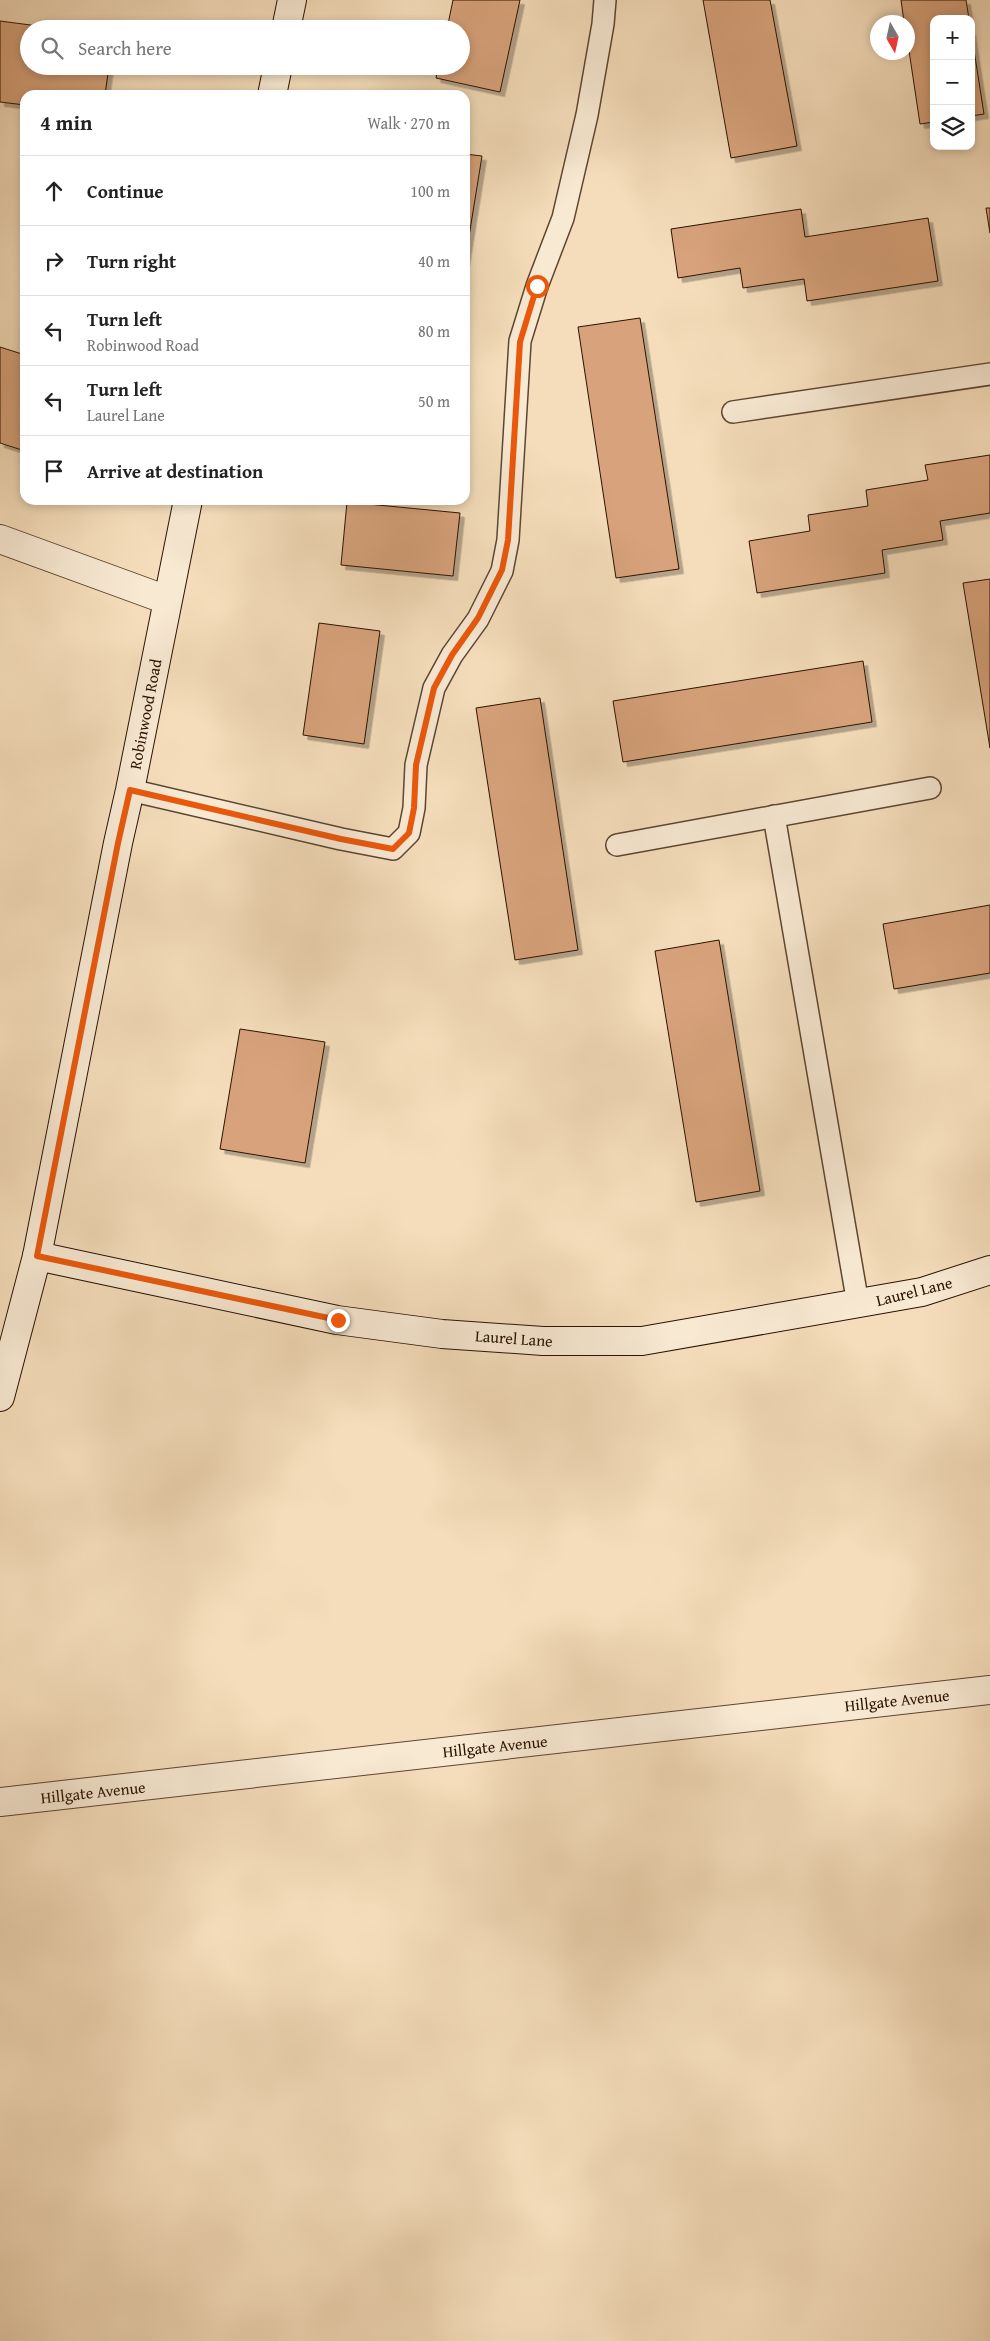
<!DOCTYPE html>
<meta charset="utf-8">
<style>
:root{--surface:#fff;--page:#f6f6f6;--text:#222;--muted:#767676;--line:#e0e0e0}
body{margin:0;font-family:"Gentium Book Plus",serif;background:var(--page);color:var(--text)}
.controls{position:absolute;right:15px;top:15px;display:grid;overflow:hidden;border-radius:10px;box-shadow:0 2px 8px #0003}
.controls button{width:45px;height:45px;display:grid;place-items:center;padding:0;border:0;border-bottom:1px solid var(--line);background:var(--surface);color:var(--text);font:25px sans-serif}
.compass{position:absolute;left:870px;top:15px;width:45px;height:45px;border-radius:50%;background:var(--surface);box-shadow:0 2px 8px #0003;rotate:171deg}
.stop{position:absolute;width:15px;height:15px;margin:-11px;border:4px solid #ea580c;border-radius:50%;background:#fff}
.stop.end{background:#ea580c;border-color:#fff;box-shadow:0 1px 5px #0008}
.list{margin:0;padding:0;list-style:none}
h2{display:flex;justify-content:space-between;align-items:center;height:65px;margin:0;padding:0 20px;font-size:21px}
h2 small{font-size:16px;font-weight:400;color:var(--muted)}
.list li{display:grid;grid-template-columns:32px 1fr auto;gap:15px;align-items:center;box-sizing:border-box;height:70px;padding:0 20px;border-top:1px solid var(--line)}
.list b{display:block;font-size:19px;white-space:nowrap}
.list p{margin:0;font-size:16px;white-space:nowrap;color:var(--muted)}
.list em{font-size:16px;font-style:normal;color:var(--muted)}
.icon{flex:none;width:28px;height:28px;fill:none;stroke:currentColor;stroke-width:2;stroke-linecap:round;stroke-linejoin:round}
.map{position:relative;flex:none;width:990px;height:2341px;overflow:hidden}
.search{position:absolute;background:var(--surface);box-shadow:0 2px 8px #0003;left:20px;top:20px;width:450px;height:55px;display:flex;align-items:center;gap:12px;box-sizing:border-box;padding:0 18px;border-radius:28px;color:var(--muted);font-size:19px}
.panel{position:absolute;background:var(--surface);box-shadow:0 2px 8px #0003;left:20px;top:90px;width:450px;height:415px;border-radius:15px}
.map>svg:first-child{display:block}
.building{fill:#d8a37b;stroke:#2a1200;filter:url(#shadow)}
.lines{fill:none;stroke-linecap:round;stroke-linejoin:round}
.lane-casing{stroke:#5d452f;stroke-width:24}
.street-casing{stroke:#5d452f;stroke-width:30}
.secondary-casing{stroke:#2a1200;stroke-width:30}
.lane{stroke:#f8e9d3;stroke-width:21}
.street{stroke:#f8e9d3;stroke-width:28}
.secondary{stroke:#f8e9d3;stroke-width:28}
.route{stroke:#ea580c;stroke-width:6}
.labels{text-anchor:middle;stroke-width:5;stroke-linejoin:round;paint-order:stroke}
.street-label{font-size:16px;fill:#2a1200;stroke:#f8e9d3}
</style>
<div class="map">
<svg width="990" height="2341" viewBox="0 0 990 2341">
<defs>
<filter id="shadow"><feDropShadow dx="4.5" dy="4.5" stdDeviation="0" flood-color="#0004"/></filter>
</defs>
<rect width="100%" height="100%" fill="#f5ddbb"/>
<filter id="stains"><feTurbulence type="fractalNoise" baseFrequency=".004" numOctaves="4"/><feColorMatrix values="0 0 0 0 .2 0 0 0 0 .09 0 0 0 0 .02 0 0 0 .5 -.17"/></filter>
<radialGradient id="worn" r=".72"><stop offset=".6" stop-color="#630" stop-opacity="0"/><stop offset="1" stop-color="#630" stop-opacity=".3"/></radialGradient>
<!-- building -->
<g class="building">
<polygon points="453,0 520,0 500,92 436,78 438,66 461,66 461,29 447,29"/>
<polygon points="703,0 770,0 797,146 731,158"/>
<polygon points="901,0 966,0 969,19 934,19 934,122 920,124 908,44 908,22 904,22"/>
<polygon points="0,21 61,29 29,29 29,66 109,66 105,95 25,95 25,105 0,102"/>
<polygon points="971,31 984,114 971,116"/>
<polygon points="465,154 482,156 465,261"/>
<polygon points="986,208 990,208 990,233"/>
<polygon points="801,209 805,237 928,218 938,281 807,301 804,279 743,288 740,268 678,278 671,229"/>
<polygon points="640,318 679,569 616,578 578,327"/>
<polygon points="0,347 25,355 25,451 0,443"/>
<polygon points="990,455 990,513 940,521 943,540 882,550 885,573 757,593 749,541 810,531 808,515 868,506 866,490 928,480 925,465"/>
<polygon points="347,502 460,513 453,576 341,565"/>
<polygon points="990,579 990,748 963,583"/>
<polygon points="319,623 380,631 364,744 303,735"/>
<polygon points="863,661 872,722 623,762 613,701"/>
<polygon points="540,698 578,950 515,960 476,708"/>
<polygon points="990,905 990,973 894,989 883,924"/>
<polygon points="719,940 760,1191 696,1202 655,951"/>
<polygon points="240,1029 325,1042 305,1163 220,1149"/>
</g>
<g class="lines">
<defs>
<g id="lane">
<polyline points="733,412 990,374"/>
<polyline points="130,790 341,839 393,849 409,833 414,808 416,765 434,688 452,655 478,619 502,571 508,540 520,341 537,286 563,218 587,115 603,24 605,0"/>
<polyline points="774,816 858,1304"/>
<polyline points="617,845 930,788"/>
</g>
<g id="street">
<polyline points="0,539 167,600"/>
<polyline points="0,1802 990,1690"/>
</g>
<g id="secondary">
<polyline points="286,29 292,0"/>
<polyline points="272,95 278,66"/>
<polyline points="37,1256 337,1320 442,1334 543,1341 642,1341 922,1292 990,1270"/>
<polyline points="0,1397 37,1256 118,843 130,790 188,500"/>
</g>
</defs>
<!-- lane casing -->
<use href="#lane" class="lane-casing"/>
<!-- street casing -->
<use href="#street" class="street-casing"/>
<!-- secondary casing -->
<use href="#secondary" class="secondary-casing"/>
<!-- lane -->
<use href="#lane" class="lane"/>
<!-- street -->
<use href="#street" class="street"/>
<!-- secondary -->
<use href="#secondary" class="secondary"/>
</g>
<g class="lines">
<!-- route -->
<polyline class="route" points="338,1320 37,1256 118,843 130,790 341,839 393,849 409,833 414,808 416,765 434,688 452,655 478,618 502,570 508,540 520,342 537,286"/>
</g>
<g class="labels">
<!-- street labels -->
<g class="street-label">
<text transform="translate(145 714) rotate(-79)" y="6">Robinwood Road</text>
<text transform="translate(914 1291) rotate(-14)" y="6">Laurel Lane</text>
<text transform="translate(514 1338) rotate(4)" y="6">Laurel Lane</text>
<text transform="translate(897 1700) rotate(-6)" y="6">Hillgate Avenue</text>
<text transform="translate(495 1746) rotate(-6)" y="6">Hillgate Avenue</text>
<text transform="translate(93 1792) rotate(-6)" y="6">Hillgate Avenue</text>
</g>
</g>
<rect width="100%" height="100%" filter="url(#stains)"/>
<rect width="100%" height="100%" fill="url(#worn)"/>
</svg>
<div class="controls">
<button>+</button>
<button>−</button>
<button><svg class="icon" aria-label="layers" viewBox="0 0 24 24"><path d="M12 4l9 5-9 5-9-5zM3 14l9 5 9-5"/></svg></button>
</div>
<svg class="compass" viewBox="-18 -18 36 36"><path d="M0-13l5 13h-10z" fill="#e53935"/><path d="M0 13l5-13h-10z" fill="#767676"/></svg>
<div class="stop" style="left:537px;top:286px"></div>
<div class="stop end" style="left:338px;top:1320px"></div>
<div class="search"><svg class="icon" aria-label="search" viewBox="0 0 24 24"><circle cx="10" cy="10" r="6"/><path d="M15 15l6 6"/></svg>Search here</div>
<section class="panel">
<h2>4 min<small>Walk · 270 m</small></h2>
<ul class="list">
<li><svg class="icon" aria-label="ahead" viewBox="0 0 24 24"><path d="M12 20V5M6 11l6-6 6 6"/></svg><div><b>Continue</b></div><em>100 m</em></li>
<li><svg class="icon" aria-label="right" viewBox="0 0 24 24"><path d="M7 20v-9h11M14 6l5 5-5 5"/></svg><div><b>Turn right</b></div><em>40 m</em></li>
<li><svg class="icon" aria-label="left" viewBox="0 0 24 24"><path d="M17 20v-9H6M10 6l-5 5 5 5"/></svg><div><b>Turn left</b><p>Robinwood Road</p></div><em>80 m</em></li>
<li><svg class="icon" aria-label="left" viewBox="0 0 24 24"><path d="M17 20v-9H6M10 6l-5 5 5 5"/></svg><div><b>Turn left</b><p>Laurel Lane</p></div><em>50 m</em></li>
<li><svg class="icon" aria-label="arrive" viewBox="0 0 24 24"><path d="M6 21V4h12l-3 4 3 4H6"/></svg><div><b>Arrive at destination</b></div></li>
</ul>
</section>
</div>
